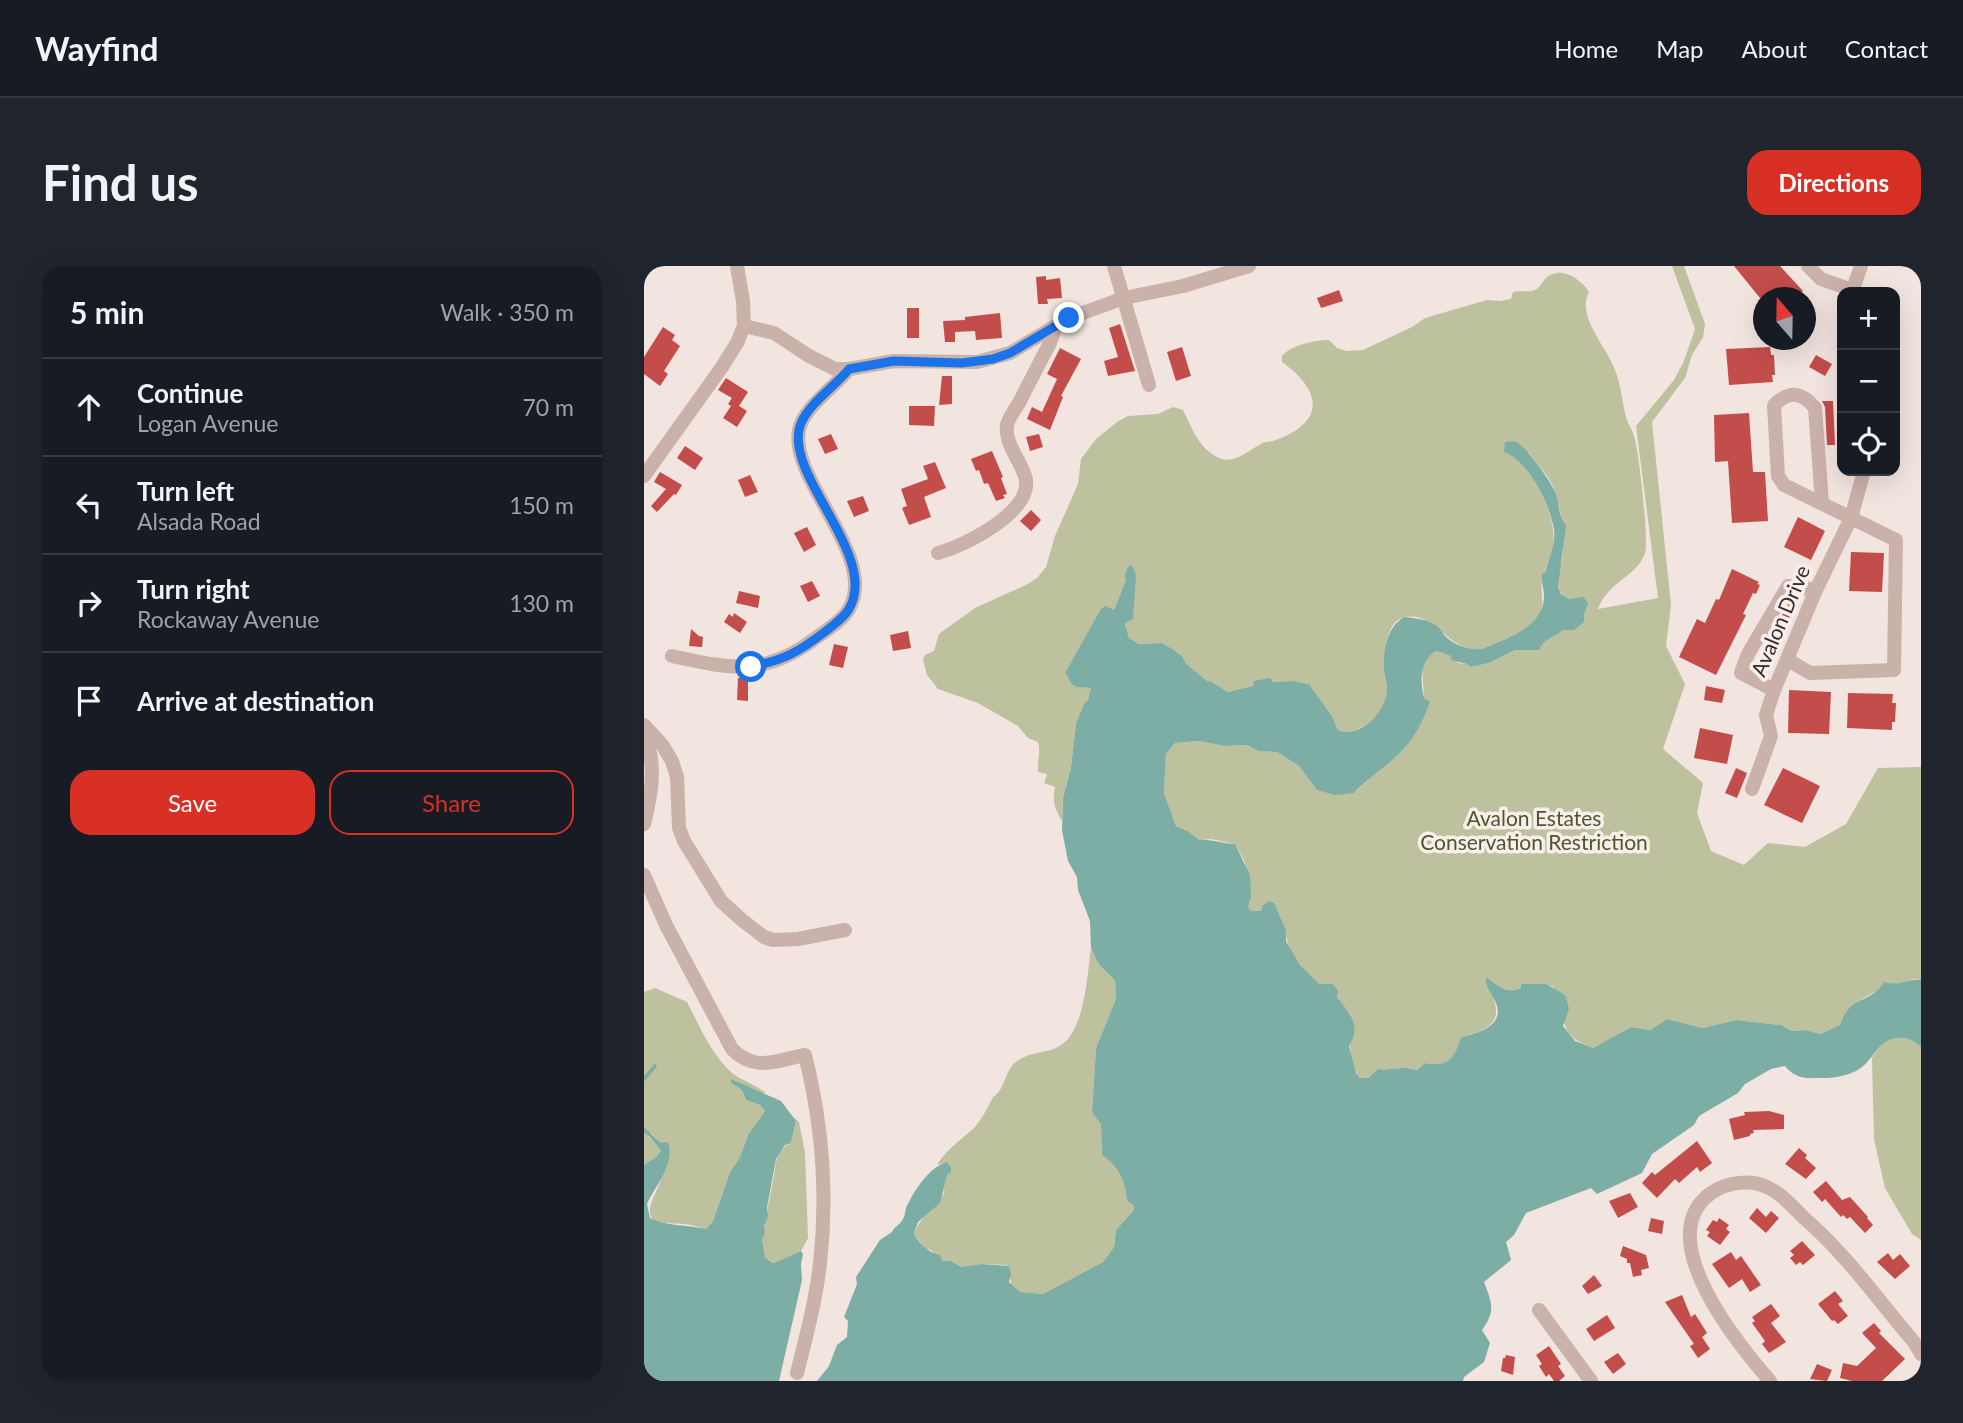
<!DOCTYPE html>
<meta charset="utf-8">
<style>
:root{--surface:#171b24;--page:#20242c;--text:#f1f3f6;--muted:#9ea1a6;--line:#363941;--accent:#d93025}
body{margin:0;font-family:Lato,sans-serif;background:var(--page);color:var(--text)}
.controls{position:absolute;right:21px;top:21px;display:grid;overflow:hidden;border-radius:14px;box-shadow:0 7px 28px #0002}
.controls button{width:63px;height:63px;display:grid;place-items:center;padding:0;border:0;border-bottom:2px solid var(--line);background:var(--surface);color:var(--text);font:35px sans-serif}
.compass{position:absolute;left:1109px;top:21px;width:63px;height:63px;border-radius:50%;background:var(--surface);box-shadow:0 7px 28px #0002;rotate:340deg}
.stop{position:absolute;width:21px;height:21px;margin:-16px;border:5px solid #1a73e8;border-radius:50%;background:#fff}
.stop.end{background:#1a73e8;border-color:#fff;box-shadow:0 2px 7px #0008}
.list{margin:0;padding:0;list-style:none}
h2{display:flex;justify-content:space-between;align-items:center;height:91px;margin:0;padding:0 28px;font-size:30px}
h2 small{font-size:23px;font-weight:400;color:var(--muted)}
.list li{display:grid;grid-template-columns:46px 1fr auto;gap:21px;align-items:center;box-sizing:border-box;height:98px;padding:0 28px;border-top:2px solid var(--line)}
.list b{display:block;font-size:26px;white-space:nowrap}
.list p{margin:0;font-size:23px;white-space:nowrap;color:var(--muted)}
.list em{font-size:23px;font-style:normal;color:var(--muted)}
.actions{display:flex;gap:14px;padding:21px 28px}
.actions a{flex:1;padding:16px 0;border:2px solid var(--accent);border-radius:21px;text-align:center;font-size:24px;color:var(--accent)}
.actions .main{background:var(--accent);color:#fff}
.icon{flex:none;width:38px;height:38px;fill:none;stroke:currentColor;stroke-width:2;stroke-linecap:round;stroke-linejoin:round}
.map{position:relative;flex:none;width:1277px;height:1115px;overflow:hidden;border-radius:21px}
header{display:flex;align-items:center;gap:42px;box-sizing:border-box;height:98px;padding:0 35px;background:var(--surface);border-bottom:2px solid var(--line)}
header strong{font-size:33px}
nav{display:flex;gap:38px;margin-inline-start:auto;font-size:24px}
.intro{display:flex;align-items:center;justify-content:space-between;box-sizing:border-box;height:168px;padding:0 42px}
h1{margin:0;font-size:49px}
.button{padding:18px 32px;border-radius:21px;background:var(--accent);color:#fff;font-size:24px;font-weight:700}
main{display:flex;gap:42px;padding:0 42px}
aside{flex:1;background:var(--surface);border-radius:21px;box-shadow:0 7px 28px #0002}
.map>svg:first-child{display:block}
.green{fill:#bdc19e}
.water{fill:#7daea5}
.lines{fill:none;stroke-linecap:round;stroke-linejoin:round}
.stream{stroke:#7daea5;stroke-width:3.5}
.building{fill:#c34d4b}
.minor{stroke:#cab1aa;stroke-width:14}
.route{stroke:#1a73e8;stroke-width:9}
.labels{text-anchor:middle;stroke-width:7;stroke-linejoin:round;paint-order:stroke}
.street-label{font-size:21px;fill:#372a29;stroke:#f9efea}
.park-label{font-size:21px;fill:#4f552e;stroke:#f9efea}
</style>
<header>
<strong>Wayfind</strong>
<nav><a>Home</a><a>Map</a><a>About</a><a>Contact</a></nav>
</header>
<div class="intro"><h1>Find us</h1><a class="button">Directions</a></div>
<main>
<aside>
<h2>5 min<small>Walk · 350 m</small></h2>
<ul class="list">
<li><svg class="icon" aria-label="ahead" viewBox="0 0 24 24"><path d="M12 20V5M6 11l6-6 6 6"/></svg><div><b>Continue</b><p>Logan Avenue</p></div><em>70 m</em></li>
<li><svg class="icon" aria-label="left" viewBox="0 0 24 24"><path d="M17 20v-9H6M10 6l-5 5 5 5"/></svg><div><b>Turn left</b><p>Alsada Road</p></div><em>150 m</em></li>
<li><svg class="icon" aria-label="right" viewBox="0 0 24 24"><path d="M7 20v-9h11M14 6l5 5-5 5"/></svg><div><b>Turn right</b><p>Rockaway Avenue</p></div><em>130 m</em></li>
<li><svg class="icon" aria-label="arrive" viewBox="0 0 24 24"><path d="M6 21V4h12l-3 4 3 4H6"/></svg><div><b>Arrive at destination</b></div></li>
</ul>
<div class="actions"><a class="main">Save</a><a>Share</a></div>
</aside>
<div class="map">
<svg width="1277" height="1115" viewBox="0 0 1277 1115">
<rect width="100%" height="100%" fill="#f2e4de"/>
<!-- green -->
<g class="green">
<path d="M1028,0H1040L1061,58L1059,71L1048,89L1041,112L1008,156L1027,339L1022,380L1041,418L1019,483L1059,517L1053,547L1067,585L1100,599L1124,577L1161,581L1202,558L1234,502L1277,501V714L1269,713C1241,724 1207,728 1196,759L1176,768L1162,764L1148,765L1137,759L1092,754L1059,762L1023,753L1006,764L987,761L949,782C917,770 919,759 918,727L912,725L908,720L877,719V722C862,729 854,719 842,711C857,748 860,760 817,771C810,793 804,801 781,797L773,804C755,799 749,805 734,803L724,812H716C704,798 705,766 707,749L693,731L689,718L675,719C660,704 641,685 642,664L617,645H607L604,640L601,596L591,578L567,573L555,574L544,565L532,560L520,527L522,488L531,477L555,475L582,480L603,479L614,485L633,486L655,500L673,524L710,527L742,498L780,432L778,401L784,390L791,385L808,390L814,397L823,398L827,401L845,397L871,384H894C898,374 911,371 919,364H930L925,333C904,323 920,300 919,283C919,262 917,237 908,218C903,208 892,197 885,187L870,190C890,205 914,253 909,280C907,292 900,303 898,315C896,328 902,339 894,351C883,367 855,375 838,383C804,387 792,345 761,351C742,354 740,388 740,403C741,412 745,421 743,430C739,442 730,453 720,460C711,465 704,468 694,464L688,450L665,418L650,415L629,416L584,426L568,416H564L541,398L538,390L518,377L495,378L485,372L481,357L492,309L486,299L483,303L482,314L470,344L433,388L421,407L436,421L442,420L448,422V425L432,458L427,501L419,532L418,555C411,544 408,534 411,521L400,517L403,508L394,506C393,495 397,485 394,476L384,472L374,460L334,437L294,423L283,409L279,394L281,389L290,385L295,368L331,342L382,319L393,312L402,301L411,270L434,218L437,193L452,173L473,156L484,150L514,148L529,141L539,144C548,162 554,181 573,191C589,200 603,185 617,178C622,175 627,176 632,174C683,155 677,124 638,96V90C647,79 671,74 685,74L693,82L703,85L719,84L768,61L781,52L843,34L856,35L867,33L869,26C877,24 885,27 891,24C897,21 898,16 903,11C919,0 936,13 945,26C932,51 963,81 971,104C977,118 978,136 982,151C984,158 988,163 990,170C995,185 1005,275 1001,287C994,310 964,315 954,343L1014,332L992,160L1030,114L1040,95L1051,63Z"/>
<path d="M447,682L454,697L471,715L472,733L452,782L448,846L457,859L458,889C475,901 481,914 483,935L489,939L490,944L472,964L470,981L459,996L399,1028L376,1026L368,1020L363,999L337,998L317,1001L307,995H298L287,984L281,983L270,967C277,950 291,942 300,927C298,920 303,906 303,896L293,899C301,885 315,875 328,864C336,857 344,841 349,831C362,823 360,805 372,796C384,786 398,788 412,782C441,770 443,710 447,682Z"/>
<path d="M11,722L43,736C56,761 67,788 88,807C97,814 112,819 122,827H114L87,813V817L98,824L102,834L116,839L121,845L104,869L96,891L86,906L69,955L62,963C55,961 48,959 41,958C31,957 18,959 9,954C0,944 13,926 16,916C20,905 17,889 17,877L7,867L4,870L17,885L12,891L0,899V726Z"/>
<polygon points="1260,771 1269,774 1277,781 1277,974 1268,968 1241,922 1230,873 1228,792 1238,777 1245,773"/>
<path d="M148,850L155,856L161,887L164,972L157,985L131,997L121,992C120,986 118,981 118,975C121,954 126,932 130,909C131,904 131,898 133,893C135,886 141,879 147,877L152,856Z"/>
</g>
<!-- water -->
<g class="water">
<path d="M861,176C865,176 868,175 872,176C881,179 909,218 912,228C916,238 914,251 922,259L914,321L917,328L925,333L940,331L944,338L940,348V356L930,364H919C911,371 898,374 895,384H871L845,397L827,401L823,398L807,394V390L792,385C775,395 776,415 780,432L786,436C780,451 774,466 763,479C748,497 726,510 710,527L691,529L673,524L655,500L633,486L614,485L603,479L581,480L555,475L531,477L522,488L520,527L532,560L544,565L555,574C568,573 578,578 591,578L606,609L607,631L604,640L607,645H617L619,639L626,635L630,637L642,664V675L656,699L675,718H689L694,725L693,731C706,748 718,759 705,780L712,807L716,812H724L734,803C749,805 755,799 773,804L781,797C804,801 810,793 817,771C834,767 861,760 852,737C848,727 841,722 842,711C854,719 862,729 877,722V718H902L918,727L922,731L925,743L919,760L931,775L949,782L987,761L1006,764L1023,753L1059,762L1092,754L1137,759L1148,765L1162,764L1176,768L1196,759C1207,727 1226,739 1240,716C1258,721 1261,712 1277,714V781C1269,774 1264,771 1253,772C1231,775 1231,795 1212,805C1198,812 1185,812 1170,812C1158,813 1148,809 1141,800L1127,803L1101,818L1094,827L1055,850L1050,859L1008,888L998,907L953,928L947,922L882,947L870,969L862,976L867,994L840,1016C848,1038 852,1044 838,1064L846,1077L840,1096L820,1111L819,1115H173L185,1100L193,1079L203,1071L204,1055L200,1051L213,1018L212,1011L236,974L248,966C251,960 256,959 259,953C261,950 261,946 262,942C270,925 284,902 303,896L307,902V906L303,909L296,937L274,956L270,967C276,979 284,986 296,989L298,995H307L317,1001L337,998L365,1000L367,1008L365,1016L376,1026L399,1028L459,996L470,981L472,964L490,944L489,939L483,935C481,914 475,901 458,889L457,859L448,846L452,782L472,733L471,715L454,697L447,682L446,655L434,624L433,611L424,595L418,564L419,532L427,501L432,458L440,438L444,434L447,422C442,420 434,423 429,419C426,416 425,411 421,407L457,343L462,340L470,344L482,314C480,308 482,303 486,299L489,301L492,309L489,353L481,357L485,372L495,378L518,377L528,383L538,390L542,398L563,415L568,416L584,426L609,420L610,415L626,412L629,416L650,415L665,418L688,450L694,464C714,473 737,449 742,431C745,421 741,413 740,404C739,384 743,361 760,351C770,352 783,353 791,359C797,362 798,367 802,371C812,380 826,384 838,383C862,372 900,362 900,330C900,323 897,316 898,308L901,306C905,292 912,278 910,263C905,237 885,195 860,186Z"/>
<path d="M87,813L137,835L152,855L147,877L141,879L132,893L123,942L124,950L120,960L121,966L118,974L121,992L130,997L157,985L159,988L157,998L158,1014L135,1115H0V899L12,891L17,885L4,869L6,867L17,877L24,876C31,898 12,919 3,938L6,952C20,960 45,959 62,963L69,955L86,906L96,891L104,869L121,845L116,839L102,834L98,824L87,817Z"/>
</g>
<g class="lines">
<!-- stream -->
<g class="stream">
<polyline points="0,813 11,800"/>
<polyline points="0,864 5,868"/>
</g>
</g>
<!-- building -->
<g class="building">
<polygon points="1090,0 1136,0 1159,25 1152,32 1116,32"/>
<polygon points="402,10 402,14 416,12 418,32 403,33 404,38 394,38 392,11"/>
<polygon points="695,24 699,35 677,42 673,32"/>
<rect x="263" y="42" width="12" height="30"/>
<polygon points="356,47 358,72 332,74 331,65 311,66 311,76 301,76 299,55 321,54 321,51"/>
<polygon points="476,58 491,105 464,110 460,95 474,91 465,62"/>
<polygon points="19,61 31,69 28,74 36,80 20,105 24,108 16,120 0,108 0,91"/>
<polygon points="538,81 547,110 532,115 523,86"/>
<polygon points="1126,81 1127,89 1130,89 1131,109 1128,109 1129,116 1085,119 1082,83"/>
<polygon points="416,82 437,93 417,130 419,131 406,164 383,153 388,141 398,146 413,113 403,108"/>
<polygon points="1172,89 1188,98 1181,110 1165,101"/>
<polygon points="298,110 308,110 308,138 295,139"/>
<polygon points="82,112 104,126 95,140 103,145 93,161 79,152 87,140 84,138 88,132 74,124"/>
<polygon points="1178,135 1189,135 1191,179 1183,179 1181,141"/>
<polygon points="265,140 291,140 290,160 265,159"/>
<polygon points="1105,147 1109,206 1121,206 1124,255 1088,257 1084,195 1071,196 1070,149"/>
<polygon points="187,168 194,183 181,188 174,173"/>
<polygon points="395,168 399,181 386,185 382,171"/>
<polygon points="41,180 59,192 51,204 33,192"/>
<polygon points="348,185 359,211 357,212 363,228 359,229 361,232 352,235 344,217 340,218 335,204 332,205 327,193"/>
<polygon points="291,196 302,222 280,231 287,251 265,259 258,242 263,240 257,223 284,213 279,200"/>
<polygon points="16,206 38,219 32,229 30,228 13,246 7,240 22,223 10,216"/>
<polygon points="106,209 114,226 101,231 94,214"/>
<polygon points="219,230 225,245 210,251 203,235"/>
<polygon points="387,244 397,254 387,265 376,255"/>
<polygon points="1154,251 1181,265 1167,294 1140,281"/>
<polygon points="163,261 172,279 160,286 150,267"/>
<polygon points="1207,286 1240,287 1238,326 1205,325"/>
<polygon points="1088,303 1115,316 1113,318 1116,319 1112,328 1109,327 1099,348 1102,349 1072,409 1035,391 1053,353 1061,357 1072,333 1075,334"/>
<polygon points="168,315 176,330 164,336 156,320"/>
<polygon points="95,325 116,330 114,342 92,337"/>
<polygon points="1146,335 1152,338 1141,360 1134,356"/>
<polygon points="90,347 103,356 96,367 80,356 85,348 89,351"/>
<polygon points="47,363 55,370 59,371 58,381 45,380"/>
<polygon points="264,365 267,382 249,385 246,369"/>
<polygon points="190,378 204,381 199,402 185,399"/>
<polygon points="94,412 104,412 104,435 93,434"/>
<polygon points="1062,420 1081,424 1078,437 1060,434"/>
<polygon points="1145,424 1187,426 1185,468 1144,467"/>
<polygon points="1204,427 1249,428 1248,437 1252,437 1251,456 1248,456 1248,464 1203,462"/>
<polygon points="1056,462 1089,469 1083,498 1050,492"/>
<polygon points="1092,502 1103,507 1093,532 1081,527"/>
<polygon points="1139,502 1176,520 1158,557 1120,539"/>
<polygon points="1125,845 1140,849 1140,863 1109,864 1110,867 1106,868 1106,870 1090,874 1085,853 1101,849 1100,846"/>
<polygon points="1053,875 1068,897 1056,906 1053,901 1035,917 1031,913 1013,932 998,917 1008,906 1011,909"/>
<polygon points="1155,882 1163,889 1161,892 1172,902 1162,913 1141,898"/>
<polygon points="1182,915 1198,934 1206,931 1224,951 1223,952 1229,959 1221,967 1206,951 1203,953 1199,949 1197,951 1181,933 1178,936 1169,926"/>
<polygon points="986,927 994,941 974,952 965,935"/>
<polygon points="1113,942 1122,951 1127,945 1135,952 1122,967 1105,952"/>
<polygon points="1007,952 1020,955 1018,968 1004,965"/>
<polygon points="1075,952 1085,959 1082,963 1086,966 1076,979 1063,970 1066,966 1062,964 1069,954 1073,956"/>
<polygon points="1158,975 1171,989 1159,999 1156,996 1152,999 1146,992 1150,989 1146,985"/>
<polygon points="979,980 1002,989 1005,1002 997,1004 998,1009 989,1011 986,997 983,997 983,993 976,990"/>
<polygon points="1087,986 1092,994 1097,990 1117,1019 1106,1026 1098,1013 1085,1022 1068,998"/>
<polygon points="1244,987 1249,994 1256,988 1266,1000 1251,1013 1233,996"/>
<polygon points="950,1009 958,1020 944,1028 938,1020"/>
<polygon points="1191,1025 1199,1035 1194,1038 1204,1050 1194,1058 1190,1054 1188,1055 1174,1038"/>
<polygon points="1038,1029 1047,1051 1051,1048 1063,1067 1058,1071 1066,1083 1054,1092 1046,1080 1050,1078 1021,1036"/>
<polygon points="1127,1038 1136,1050 1127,1057 1142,1076 1125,1087 1118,1078 1121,1075 1108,1057 1111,1055 1108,1051"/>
<polygon points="963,1049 971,1062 950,1075 942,1063"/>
<polygon points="1230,1057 1237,1065 1235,1067 1261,1093 1238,1115 1208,1115 1196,1112 1199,1097 1213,1100 1232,1082 1218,1067"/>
<polygon points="905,1080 917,1098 914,1100 921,1110 915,1115 910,1115 905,1108 902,1111 895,1100 898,1098 892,1089"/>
<polygon points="974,1087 982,1098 969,1108 960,1096"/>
<polygon points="862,1089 871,1091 869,1109 857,1105 859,1092 861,1092"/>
<polygon points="1173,1098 1188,1104 1183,1115 1166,1113"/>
</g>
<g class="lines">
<!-- minor -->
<g class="minor">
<polyline points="93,0 99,35 100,60"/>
<polyline points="470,0 505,119"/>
<polyline points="1164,0 1177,13 1208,24"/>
<polyline points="1208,26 1217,0"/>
<polyline points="0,210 78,101 93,77 100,60 130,67 165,90 191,103 205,103 250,95 333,96 366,87 425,52 480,32 539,20 605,0"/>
<path d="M294,287C321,280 392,244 381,210C376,194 360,176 363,159C365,151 372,142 376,135C386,115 396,96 406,77L411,62"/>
<path d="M28,390C87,403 122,411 173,371C184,363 198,355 205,343C235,291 145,214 155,164C159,142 191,121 205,103"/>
<path d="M1144,394L1166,407L1250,404L1252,274L1140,219L1134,210L1130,139C1146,124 1158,126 1171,142L1178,237"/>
<polyline points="1130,424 1097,407 1104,388 1144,320 1172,324"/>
<polyline points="0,459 19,480 28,495 33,511 35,562 40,575 77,635 98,654 120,671 129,674 154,673 201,664"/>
<polyline points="1108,523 1127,470 1122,449 1130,424 1172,324 1207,252 1220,205"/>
<path d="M0,558C9,522 12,499 0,463"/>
<path d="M0,609L22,659L88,783C112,807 132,794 161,789C178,857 184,926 176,997C172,1034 162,1071 153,1107"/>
<polyline points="895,1044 947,1115"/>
<path d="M1126,1115C1093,1077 1006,971 1067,927C1083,916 1107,913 1123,921C1138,928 1149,941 1160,952C1202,988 1234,1034 1270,1076L1277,1088"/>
<polyline points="1277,1115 1277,1114"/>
</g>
</g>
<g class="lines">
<!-- route -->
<path class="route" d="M107,401C142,393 153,387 182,365C190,358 200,352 205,343C235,291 145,214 155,164C159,141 191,121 205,103L250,95L318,97L349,93L366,87L425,52"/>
</g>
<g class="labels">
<!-- street labels -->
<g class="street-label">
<text transform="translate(1137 355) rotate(-67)" y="7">Avalon Drive</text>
</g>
<!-- park labels -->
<g class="park-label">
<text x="890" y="560">Avalon Estates<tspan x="890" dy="24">Conservation Restriction</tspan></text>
</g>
</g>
</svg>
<div class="controls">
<button>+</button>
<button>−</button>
<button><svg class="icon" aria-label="locate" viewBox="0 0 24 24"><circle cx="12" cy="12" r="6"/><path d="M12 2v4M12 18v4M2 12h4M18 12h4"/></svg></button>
</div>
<svg class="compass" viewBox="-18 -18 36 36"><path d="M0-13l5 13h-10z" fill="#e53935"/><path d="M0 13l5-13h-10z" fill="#9ea1a6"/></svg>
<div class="stop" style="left:107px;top:401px"></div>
<div class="stop end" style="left:425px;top:52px"></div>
</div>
</main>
